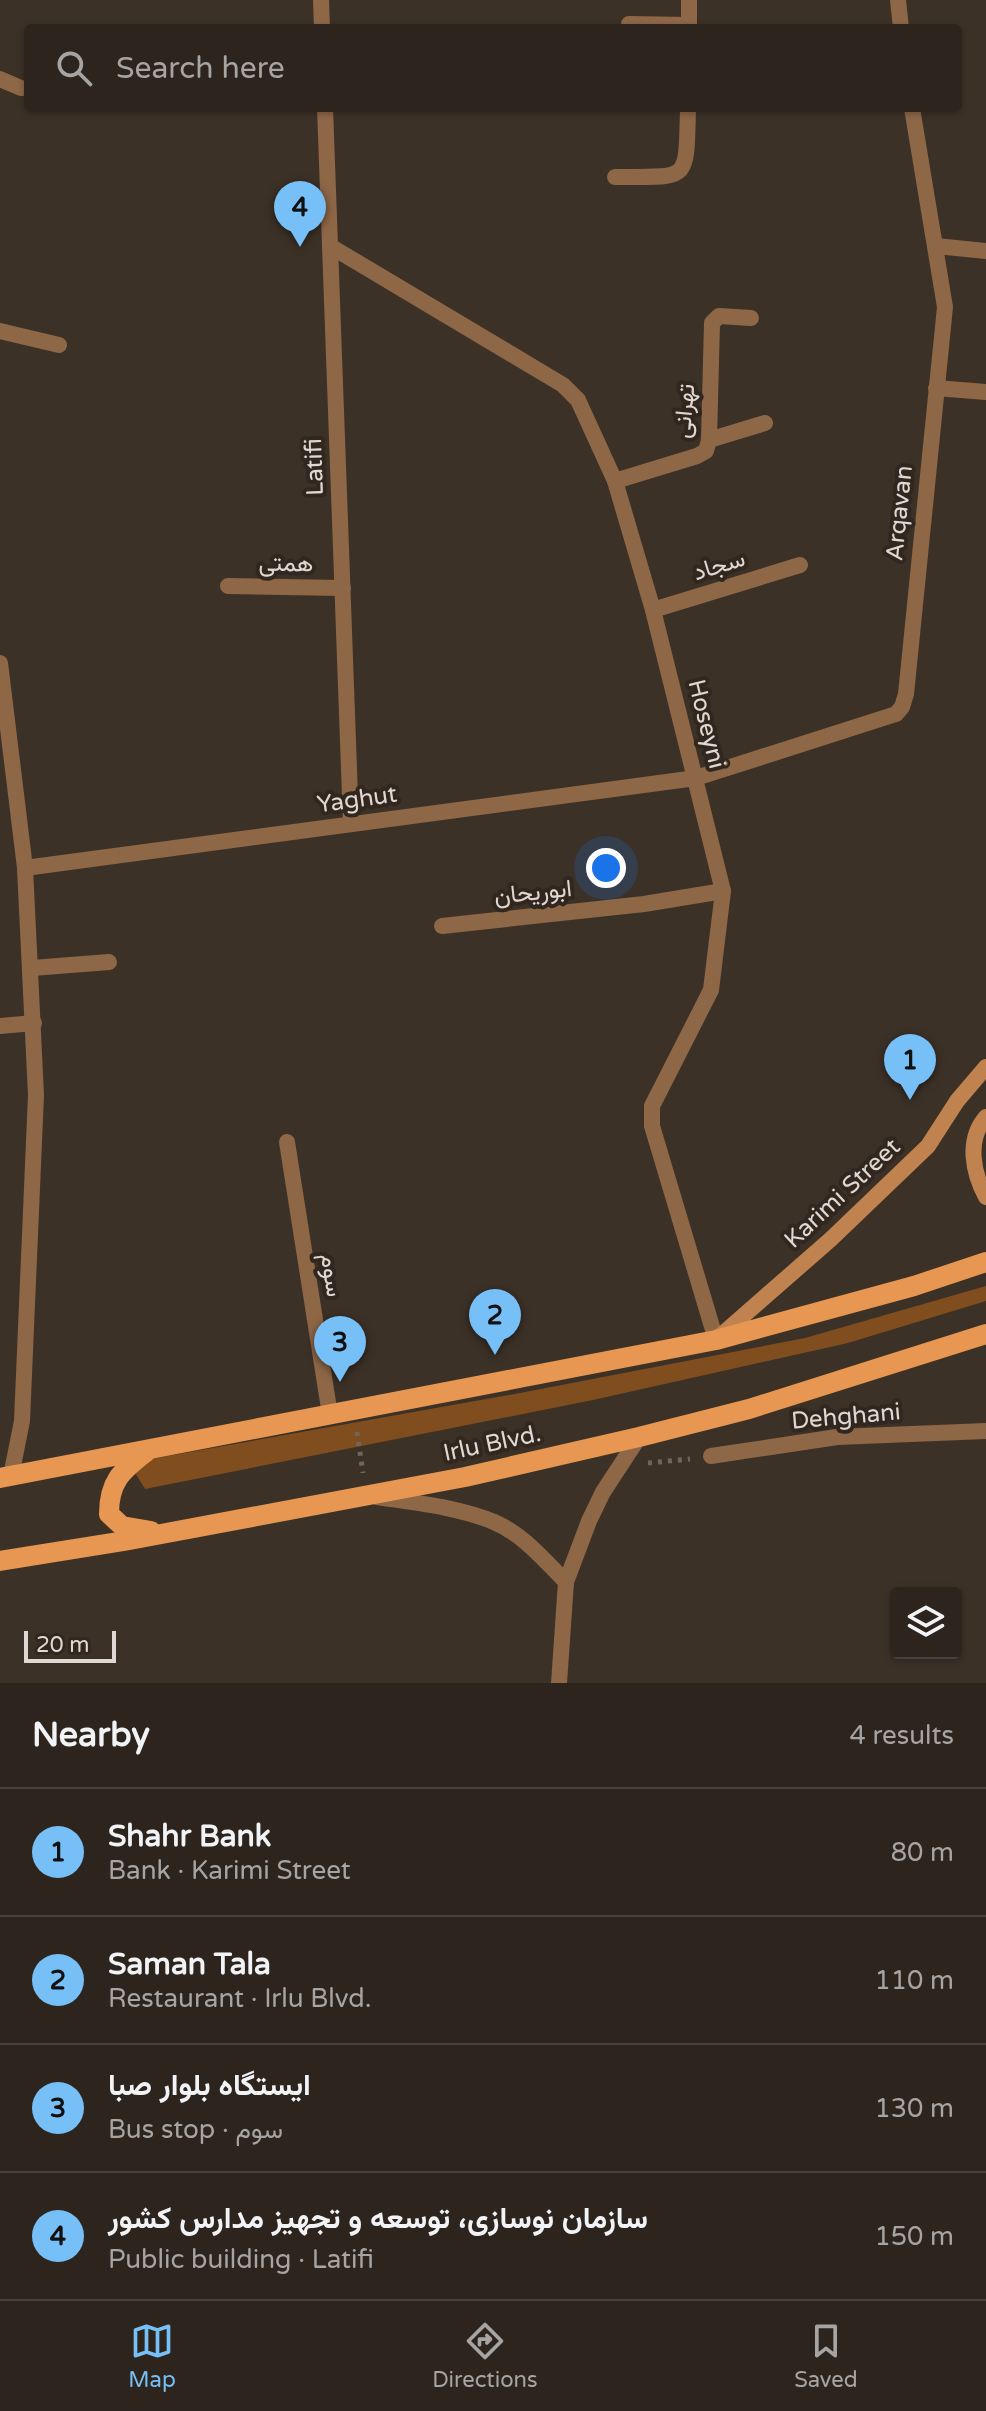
<!DOCTYPE html>
<meta charset="utf-8">
<style>
:root{--surface:#2d251d;--page:#39312a;--text:#f1f3f6;--muted:#a7a5a4;--line:#48423b;--accent:#77bff7}
body{margin:0;font-family:"Varela Round",Vazirmatn,sans-serif;background:var(--page);color:var(--text)}
.controls{position:absolute;right:24px;bottom:24px;display:grid;overflow:hidden;border-radius:8px;box-shadow:0 2px 6px #0004}
.controls button{width:72px;height:72px;display:grid;place-items:center;padding:0;border:0;border-bottom:2px solid var(--line);background:var(--surface);color:var(--text);font:40px sans-serif}
.scale{position:absolute;left:24px;bottom:20px;width:92px;box-sizing:border-box;padding-left:8px;border:4px solid #e0d9d3;border-top:0;font-size:22px;line-height:28px;white-space:nowrap;color:#e0d9d3;-webkit-text-stroke:6px #32271e;paint-order:stroke}
.you{position:absolute;left:606px;top:868px;width:28px;height:28px;margin:-20px;border:6px solid #fff;border-radius:50%;background:#1a73e8;box-shadow:0 0 0 12px #1a73e833}
.badge{display:grid;place-items:center;width:52px;height:52px;border-radius:50%;background:var(--accent);color:#111;font-size:26px;font-weight:700}
.pin{position:absolute;translate:-50% -66px;filter:drop-shadow(0 2px 4px #0008)}
.pin::after{content:'';position:absolute;top:42px;width:28px;height:24px;background:inherit;clip-path:polygon(0 0,100% 0,50% 100%)}
.list{margin:0;padding:0;list-style:none}
h2{display:flex;justify-content:space-between;align-items:center;height:104px;margin:0;padding:0 32px;font-size:34px}
h2 small{font-size:26px;font-weight:400;color:var(--muted)}
.list li{display:grid;grid-template-columns:52px 1fr auto;gap:24px;align-items:center;box-sizing:border-box;height:128px;padding:0 32px;border-top:2px solid var(--line)}
.list b{display:block;font-size:30px;white-space:nowrap}
.list p{margin:0;font-size:26px;white-space:nowrap;color:var(--muted)}
.list em{font-size:26px;font-style:normal;color:var(--muted)}
.icon{flex:none;width:44px;height:44px;fill:none;stroke:currentColor;stroke-width:2;stroke-linecap:round;stroke-linejoin:round}
.map{position:relative;flex:none;width:986px;height:1683px;overflow:hidden}
.search{position:absolute;background:var(--surface);box-shadow:0 2px 6px #0004;left:24px;right:24px;top:24px;height:88px;display:flex;align-items:center;gap:20px;box-sizing:border-box;padding:0 28px;border-radius:8px;color:var(--muted);font-size:30px}
.sheet{height:616px;background:var(--surface)}
nav{display:flex;justify-content:space-around;align-items:center;box-sizing:border-box;height:112px;border-top:2px solid var(--line);background:var(--surface);font-size:22px;color:var(--muted)}
nav a{display:grid;justify-items:center;gap:4px}
nav .on{color:var(--accent)}
.map>svg:first-child{display:block}
.green{fill:#804d1e}
.lines{fill:none;stroke-linecap:round;stroke-linejoin:round}
.path{stroke:#70665d;stroke-width:5;stroke-dasharray:4 6;stroke-linecap:butt}
.lane{stroke:#8e6747;stroke-width:16}
.street{stroke:#8e6747;stroke-width:16}
.secondary{stroke:#c0824e;stroke-width:16}
.primary{stroke:#e79751;stroke-width:20}
.labels{text-anchor:middle;stroke-width:8;stroke-linejoin:round;paint-order:stroke}
.street-label{font-size:24px;fill:#e0d9d3;stroke:#32271e}
</style>
<div class="map">
<svg width="986" height="1683" viewBox="0 0 986 1683">
<rect width="100%" height="100%" fill="#3c3127"/>
<!-- green -->
<polygon class="green" points="986,1286 986,1301 848,1343 593,1400 145,1489 134,1471 145,1460 520,1393 805,1338"/>
<g class="lines">
<!-- path -->
<g class="path">
<polyline points="357,1432 363,1473"/>
<polyline points="648,1463 690,1459"/>
</g>
<!-- lane -->
<g class="lane">
<polyline points="629,24 689,25"/>
<polyline points="32,968 109,962"/>
</g>
<!-- street -->
<g class="street">
<polyline points="321,0 322,28"/>
<polyline points="898,0 901,28"/>
<polyline points="689,28 689,0"/>
<polyline points="0,79 21,88"/>
<polyline points="325,108 351,824"/>
<path d="M615,177C690,176 686,185 688,108"/>
<polyline points="330,246 563,385 578,400 615,481 653,610 723,891 711,990 652,1106 652,1126 716,1340"/>
<polyline points="936,246 986,251"/>
<polyline points="0,331 59,345"/>
<polyline points="936,388 986,392"/>
<polyline points="709,440 765,423"/>
<polyline points="615,481 697,456 706,451 709,440 712,323 719,316 751,318"/>
<polyline points="228,586 343,588"/>
<polyline points="653,610 800,565"/>
<polyline points="0,663 25,868 36,1095 22,1421 11,1476"/>
<polyline points="25,868 696,778 896,714 902,707 906,694 945,307 912,108"/>
<polyline points="442,926 644,904 723,891"/>
<polyline points="0,1026 34,1023"/>
<polyline points="287,1142 330,1415"/>
<polyline points="711,1456 837,1437 986,1431"/>
<path d="M377,1497C416,1503 458,1507 494,1522C523,1534 545,1561 566,1582"/>
<polyline points="559,1683 566,1582 589,1521 603,1492 639,1437"/>
</g>
<!-- secondary -->
<g class="secondary">
<path d="M986,1117C966,1140 973,1173 986,1197"/>
<polyline points="718,1338 831,1239 928,1146 957,1101 986,1067"/>
</g>
<!-- primary -->
<g class="primary">
<path d="M146,1452C121,1471 109,1482 109,1514L122,1526L151,1531"/>
<polyline points="0,1478 716,1340 914,1286 986,1262"/>
<polyline points="0,1561 124,1541 465,1477 639,1437 749,1409 986,1334"/>
</g>
</g>
<g class="labels">
<!-- street labels -->
<g class="street-label">
<text transform="translate(684 411) rotate(-85)" y="8">تهرانی</text>
<text transform="translate(314 467) rotate(-92)" y="8">Latifi</text>
<text transform="translate(899 513) rotate(-84)" y="8">Arqavan</text>
<text transform="translate(286 563) rotate(1)" y="8">همتی</text>
<text transform="translate(719 565) rotate(-17)" y="8">سجاد</text>
<text transform="translate(707 724) rotate(76)" y="8">Hoseyni</text>
<text transform="translate(357 799) rotate(-8)" y="8">Yaghut</text>
<text transform="translate(533 892) rotate(-6)" y="8">ابوریحان</text>
<text transform="translate(842 1193) rotate(-43)" y="8">Karimi Street</text>
<text transform="translate(332 1275) rotate(81)" y="8">سوم</text>
<text transform="translate(846 1416) rotate(-5)" y="8">Dehghani</text>
<text transform="translate(492 1443) rotate(-12)" y="8">Irlu Blvd.</text>
</g>
</g>
</svg>
<div class="controls">
<button><svg class="icon" aria-label="layers" viewBox="0 0 24 24"><path d="M12 4l9 5-9 5-9-5zM3 14l9 5 9-5"/></svg></button>
</div>
<div class="scale">20 m</div>
<div class="you"></div>
<div class="pin badge" style="left:910px;top:1100px">1</div>
<div class="pin badge" style="left:495px;top:1355px">2</div>
<div class="pin badge" style="left:340px;top:1382px">3</div>
<div class="pin badge" style="left:300px;top:247px">4</div>
<div class="search"><svg class="icon" aria-label="search" viewBox="0 0 24 24"><circle cx="10" cy="10" r="6"/><path d="M15 15l6 6"/></svg>Search here</div>
</div>
<section class="sheet">
<h2>Nearby<small>4 results</small></h2>
<ul class="list">
<li><span class="badge">1</span><div><b>Shahr Bank</b><p>Bank · Karimi Street</p></div><em>80 m</em></li>
<li><span class="badge">2</span><div><b>Saman Tala</b><p>Restaurant · Irlu Blvd.</p></div><em>110 m</em></li>
<li><span class="badge">3</span><div><b>ایستگاه بلوار صبا</b><p>Bus stop · سوم</p></div><em>130 m</em></li>
<li><span class="badge">4</span><div><b>سازمان نوسازی، توسعه و تجهیز مدارس کشور</b><p>Public building · Latifi</p></div><em>150 m</em></li>
</ul>
</section>
<nav>
<a class="on"><svg class="icon" aria-label="map" viewBox="0 0 24 24"><path d="M3 6l6-2 6 2 6-2v14l-6 2-6-2-6 2zM9 4v14M15 6v14"/></svg>Map</a>
<a><svg class="icon" aria-label="directions" viewBox="0 0 24 24"><path d="M12 3l9 9-9 9-9-9zM9 14v-3h6M13 9l2 2-2 2"/></svg>Directions</a>
<a><svg class="icon" aria-label="saved" viewBox="0 0 24 24"><path d="M7 4h10v16l-5-4-5 4z"/></svg>Saved</a>
</nav>
